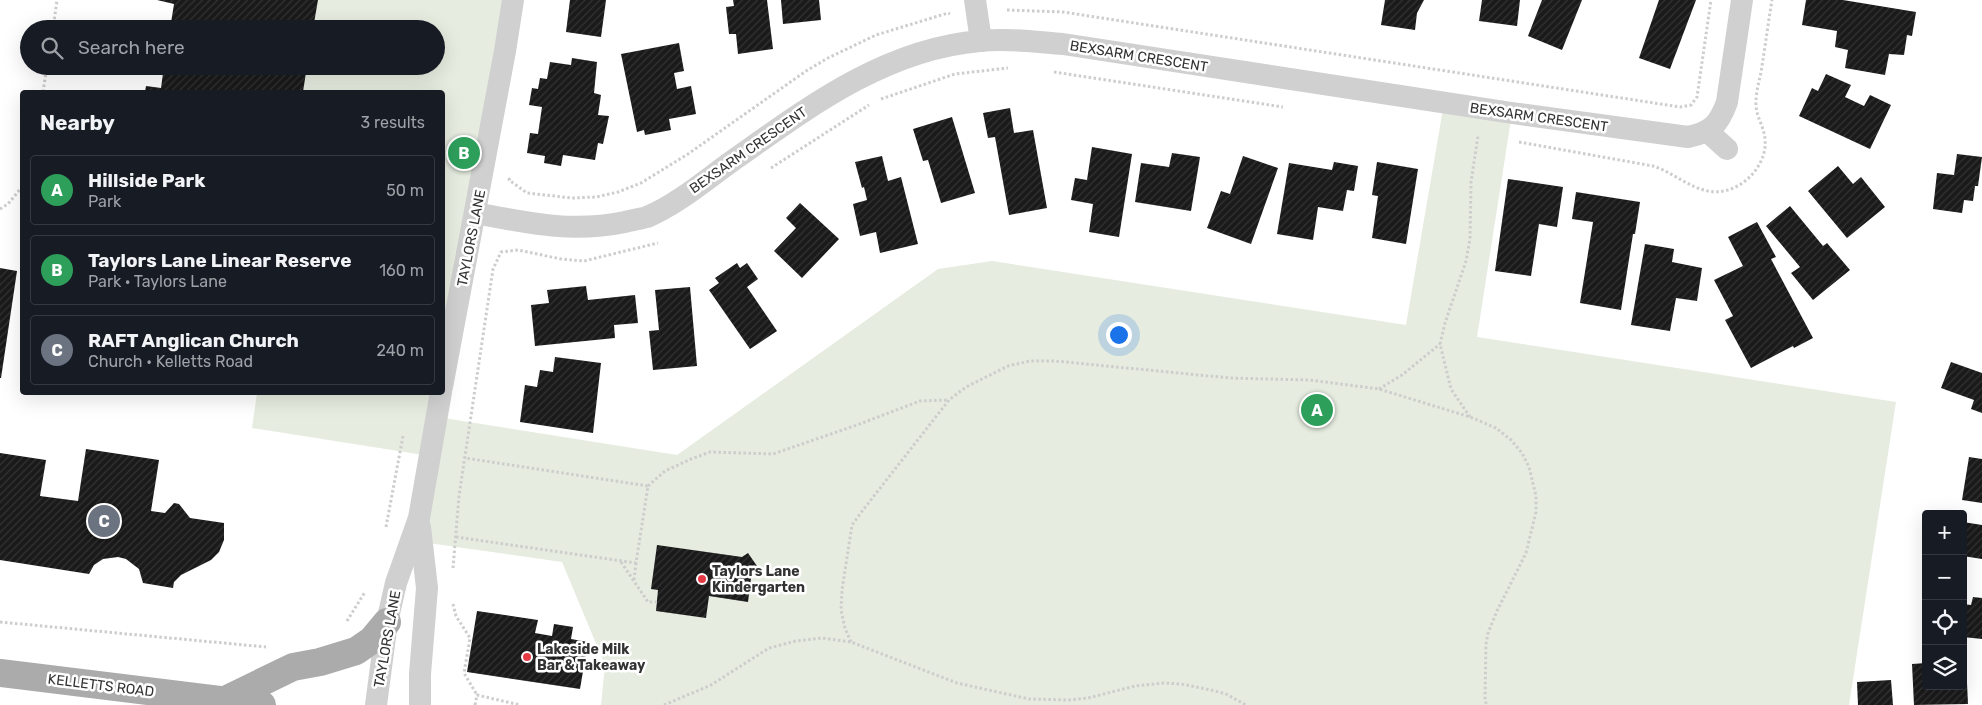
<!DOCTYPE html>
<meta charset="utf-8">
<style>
:root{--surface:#171b24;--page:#20242c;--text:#f1f3f6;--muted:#9ea1a6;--line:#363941;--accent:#e63946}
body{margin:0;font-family:Rubik,sans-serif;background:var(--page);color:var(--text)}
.controls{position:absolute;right:15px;bottom:15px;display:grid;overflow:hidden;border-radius:5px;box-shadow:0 5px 20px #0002}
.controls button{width:45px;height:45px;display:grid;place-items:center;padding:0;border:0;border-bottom:1px solid var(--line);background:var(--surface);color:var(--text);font:25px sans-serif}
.you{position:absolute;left:1118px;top:334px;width:18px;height:18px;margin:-12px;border:4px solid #fff;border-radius:50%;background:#1a73e8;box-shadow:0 0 0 8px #1a73e833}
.badge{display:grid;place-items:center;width:32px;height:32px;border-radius:50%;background:var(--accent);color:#fff;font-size:16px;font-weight:700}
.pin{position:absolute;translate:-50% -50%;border:2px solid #fff;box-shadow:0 1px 5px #0006}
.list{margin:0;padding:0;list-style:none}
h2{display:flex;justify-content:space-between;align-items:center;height:65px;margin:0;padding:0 20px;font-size:21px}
h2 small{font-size:16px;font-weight:400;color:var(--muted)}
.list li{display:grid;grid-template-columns:32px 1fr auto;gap:15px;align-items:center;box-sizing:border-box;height:70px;margin:0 10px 10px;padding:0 10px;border:1px solid var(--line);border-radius:5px}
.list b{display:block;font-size:19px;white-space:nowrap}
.list p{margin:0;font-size:16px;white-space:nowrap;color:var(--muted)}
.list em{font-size:16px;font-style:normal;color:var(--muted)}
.icon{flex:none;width:28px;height:28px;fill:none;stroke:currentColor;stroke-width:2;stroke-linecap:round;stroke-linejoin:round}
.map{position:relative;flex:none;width:1982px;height:705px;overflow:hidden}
.search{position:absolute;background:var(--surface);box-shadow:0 5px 20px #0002;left:20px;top:20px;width:425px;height:55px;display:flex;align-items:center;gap:12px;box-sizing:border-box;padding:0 18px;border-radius:28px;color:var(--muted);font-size:19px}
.panel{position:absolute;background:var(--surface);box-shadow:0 5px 20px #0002;left:20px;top:90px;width:425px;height:305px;border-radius:5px}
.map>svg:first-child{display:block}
.park{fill:#e6ecdf}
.building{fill:url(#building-hatch)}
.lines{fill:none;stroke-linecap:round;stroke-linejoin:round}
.path{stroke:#cdcdcd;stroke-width:3;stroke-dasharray:2.5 2.5;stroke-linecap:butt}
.street{stroke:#d0d0d0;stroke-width:22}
.primary{stroke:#ababab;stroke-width:28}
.poi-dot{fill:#e63946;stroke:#fff;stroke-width:2}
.labels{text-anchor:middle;stroke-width:5;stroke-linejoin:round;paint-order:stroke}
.street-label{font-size:14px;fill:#333;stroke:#fff}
.poi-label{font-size:14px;font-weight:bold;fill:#333;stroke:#fff;text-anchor:start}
</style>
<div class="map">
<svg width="1982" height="705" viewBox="0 0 1982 705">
<defs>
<pattern id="building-hatch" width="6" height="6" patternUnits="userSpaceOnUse" patternTransform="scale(1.25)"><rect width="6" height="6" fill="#1a1a1a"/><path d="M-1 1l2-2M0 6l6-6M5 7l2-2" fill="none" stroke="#333"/></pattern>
</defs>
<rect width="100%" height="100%" fill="#fff"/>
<!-- park -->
<g class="park">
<polygon points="318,0 513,0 443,388 442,92 303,92 307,66 436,66 436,29 313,29"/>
<polygon points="1444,103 1512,113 1477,337 1896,402 1849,705 601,705 605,665 562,562 421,542 430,456 252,428 257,393 442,393 437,417 677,455 938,269 992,261 1406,325"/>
</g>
<!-- building -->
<g class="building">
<polygon points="157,0 318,0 313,29 170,29 174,4"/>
<polygon points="570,0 606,0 601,37 566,32"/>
<polygon points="733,0 767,0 773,49 738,54 736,34 729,34 726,7 734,6"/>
<polygon points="781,0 819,0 821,20 783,24"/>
<polygon points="1385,0 1424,0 1417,13 1415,30 1381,25"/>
<polygon points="1482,0 1520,0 1517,26 1479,21"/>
<polygon points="1542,0 1582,0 1562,50 1528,36"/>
<polygon points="1659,0 1696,0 1670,69 1639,58"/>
<polygon points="1806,0 1843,0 1916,12 1912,36 1907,35 1904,55 1889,54 1885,75 1845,68 1848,50 1835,47 1837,31 1802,25"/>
<polygon points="679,43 684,71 674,73 677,89 691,86 696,114 669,119 671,130 645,135 644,130 637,132 621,54"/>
<polygon points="572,58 597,62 594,93 601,95 598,115 609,116 603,144 598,143 595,160 563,155 561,166 544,163 545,156 527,153 530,133 538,134 542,107 529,105 532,88 538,89 540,78 547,79 550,62 571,65"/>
<polygon points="164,66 307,66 303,92 145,92 146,86 161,88"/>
<polygon points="1826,74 1851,85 1845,97 1864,106 1870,95 1891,105 1870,149 1799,116 1812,88 1818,91"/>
<polygon points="1010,108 1014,133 1033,130 1047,208 1009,215 995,137 988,138 983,113"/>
<polygon points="952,117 975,193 941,203 928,160 923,161 913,129"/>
<polygon points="1092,147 1132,154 1119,237 1089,232 1093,204 1071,200 1075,178 1087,180"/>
<polygon points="1172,153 1200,157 1191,211 1135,202 1141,163 1169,167"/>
<polygon points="1957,154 1982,157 1978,186 1975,186 1973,201 1964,200 1962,213 1933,209 1937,173 1954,175"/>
<polygon points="882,156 888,181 901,177 918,244 880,253 876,232 860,236 853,204 867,200 864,187 862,188 855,162"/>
<polygon points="1243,156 1278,168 1251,244 1207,228 1221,191 1230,194"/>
<polygon points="1334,162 1358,166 1354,191 1347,190 1343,211 1318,207 1313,240 1277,234 1289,163 1332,170"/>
<polygon points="1377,162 1418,169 1406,244 1372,238 1378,196 1372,195"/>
<polygon points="1838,166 1853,184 1861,177 1885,207 1847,238 1808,191"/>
<polygon points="1508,179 1563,187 1557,227 1539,224 1531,276 1495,271"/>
<polygon points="1576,192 1640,202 1635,234 1633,234 1621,310 1580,303 1593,222 1572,219"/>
<polygon points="800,203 839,239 802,278 774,251 796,228 786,218"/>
<polygon points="1790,206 1823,246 1827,243 1850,270 1813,300 1791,273 1800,267 1766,226"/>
<polygon points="1757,222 1776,257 1771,259 1813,338 1794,348 1793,346 1751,368 1725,320 1733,316 1714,280 1743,266 1728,237"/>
<polygon points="1645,244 1674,249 1672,262 1702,268 1697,301 1676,298 1670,331 1631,325"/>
<polygon points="737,263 740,268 747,263 758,279 747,287 777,331 750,349 709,290 719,283 715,278"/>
<polygon points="0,268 17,271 1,378 0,378"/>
<polygon points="586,286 588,300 635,295 638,323 614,325 615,338 535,346 531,305 549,303 547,290"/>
<polygon points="690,287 697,366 653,370 649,331 659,330 655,290"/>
<polygon points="555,357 601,363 593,433 520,422 525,385 537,387 540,370 553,372"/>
<polygon points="1951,362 1982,373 1982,413 1971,409 1974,400 1941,388"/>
<polygon points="86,449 159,460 151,511 165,513 174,503 179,504 190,518 224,523 224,540 219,552 211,560 181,575 174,582 173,588 143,583 139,569 126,559 118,557 103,559 94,565 89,574 0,560 0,453 46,460 40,496 78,501"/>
<polygon points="1969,457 1982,459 1982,503 1962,500"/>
<polygon points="1963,522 1982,525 1982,559 1963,556"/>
<polygon points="657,545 742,557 748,553 757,566 752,570 748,602 709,596 706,618 656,611 658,590 651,589"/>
<polygon points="1973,597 1982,598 1982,639 1963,637 1963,604 1971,605"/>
<polygon points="477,611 538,620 535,633 552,636 554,624 573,627 571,639 588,642 580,689 467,672"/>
<polygon points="1963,662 1966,662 1968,704 1914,705 1912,664 1926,663 1926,686 1963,686"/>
<polygon points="1891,680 1893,705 1858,705 1857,682"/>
</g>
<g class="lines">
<!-- path -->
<g class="path">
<polyline points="1007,10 1063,12 1680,107 1691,105 1697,97 1711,0"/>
<polyline points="53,29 57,0"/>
<polyline points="1054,72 1283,107"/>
<polyline points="43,92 47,66"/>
<polyline points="881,99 955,74 1008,68"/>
<path d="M1519,142L1653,166C1672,172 1688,187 1708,191C1737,197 1768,168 1765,139C1764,126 1755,115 1756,102C1756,92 1759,82 1761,72C1765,48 1768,24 1772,0"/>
<polyline points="771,168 869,105"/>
<polyline points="510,178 509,180 527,193 572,198 596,197 618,192 641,183 688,154 806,71 828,58 876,35 948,13 950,14"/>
<polyline points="0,209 8,204 22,187"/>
<polyline points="1379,389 1402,375 1440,344"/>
<polyline points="1470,417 1451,389 1440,344 1445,323 1466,261 1470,239 1471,182 1478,136"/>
<polyline points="648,486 665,471 691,459 710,452 773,454 857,425 920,401 948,400"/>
<polyline points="386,527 403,436"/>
<polyline points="456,537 636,563 648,486 465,458"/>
<polyline points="621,562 648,602 657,602"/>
<polyline points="453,568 459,496 493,269 501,252 518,250 561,259 584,261 658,243"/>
<polyline points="634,580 636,563"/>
<polyline points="453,604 456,616 470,638 464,673 477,695"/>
<polyline points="347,621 365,592"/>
<polyline points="0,622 266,647"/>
<polyline points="851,642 845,628 841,610 842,590 852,525 863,510 949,400 966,387 1008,366 1030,361 1055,361 1230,378 1310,380 1379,389 1470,417 1496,428 1511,440 1522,453 1529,467 1536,496 1536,512 1526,553 1497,611 1488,633 1486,644 1485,701 1487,705"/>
<polyline points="475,705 477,695 520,705"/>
<polyline points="664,705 711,685 769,648 796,641 822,638 851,642 957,683 1029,699 1069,700 1088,698 1135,686 1164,683 1181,684 1211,690 1226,694 1246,705"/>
</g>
<!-- street -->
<g class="street">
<polyline points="975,0 981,41"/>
<polyline points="1707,131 1727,149"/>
<path d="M475,213C528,223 571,233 625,222C632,220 640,219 647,217C678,204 708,178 735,159C810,106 886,49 980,41C1008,38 1036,42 1063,44L1512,113L1688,137C1712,132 1719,124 1727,102L1742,0"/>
<polyline points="442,387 505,51 513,0"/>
<polyline points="420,527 427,588 420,674 420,705"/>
<polyline points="376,705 387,622 396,583 419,518 441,392"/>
</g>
<!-- primary -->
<g class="primary">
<polyline points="0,673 262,705"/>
<polyline points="225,700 293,667 320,662 356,651 372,640 387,622"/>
</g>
</g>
<!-- markers -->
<g class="poi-dot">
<circle cx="702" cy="579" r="5"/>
<circle cx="527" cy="657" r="5"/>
</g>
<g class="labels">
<!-- street labels -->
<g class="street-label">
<text transform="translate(1139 56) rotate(9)" y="5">BEXSARM CRESCENT</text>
<text transform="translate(1539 117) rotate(8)" y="5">BEXSARM CRESCENT</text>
<text transform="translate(748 150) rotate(-35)" y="5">BEXSARM CRESCENT</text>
<text transform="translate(471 238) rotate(-79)" y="5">TAYLORS LANE</text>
<text transform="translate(387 639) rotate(-80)" y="5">TAYLORS LANE</text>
<text transform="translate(101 685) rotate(7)" y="5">KELLETTS ROAD</text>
</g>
<!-- poi labels -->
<g class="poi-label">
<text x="712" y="576">Taylors Lane<tspan x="712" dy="16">Kindergarten</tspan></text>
<text x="537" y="654">Lakeside Milk<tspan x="537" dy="16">Bar &amp; Takeaway</tspan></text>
</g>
</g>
</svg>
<div class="controls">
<button>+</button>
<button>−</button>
<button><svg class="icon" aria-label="locate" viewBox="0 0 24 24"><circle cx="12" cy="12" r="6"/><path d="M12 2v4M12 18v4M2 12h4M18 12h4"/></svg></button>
<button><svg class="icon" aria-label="layers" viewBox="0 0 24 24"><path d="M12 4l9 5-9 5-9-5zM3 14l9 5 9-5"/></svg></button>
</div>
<div class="you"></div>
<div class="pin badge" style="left:1317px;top:410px;background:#2e9e5b">A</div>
<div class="pin badge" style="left:464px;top:153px;background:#2e9e5b">B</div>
<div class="pin badge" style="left:104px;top:521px;background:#6b7280">C</div>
<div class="search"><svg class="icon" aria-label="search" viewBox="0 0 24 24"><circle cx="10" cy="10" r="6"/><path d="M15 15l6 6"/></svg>Search here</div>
<section class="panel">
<h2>Nearby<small>3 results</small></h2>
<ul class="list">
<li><span class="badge" style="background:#2e9e5b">A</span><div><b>Hillside Park</b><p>Park</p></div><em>50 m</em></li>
<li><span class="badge" style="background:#2e9e5b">B</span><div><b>Taylors Lane Linear Reserve</b><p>Park · Taylors Lane</p></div><em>160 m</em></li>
<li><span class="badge" style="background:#6b7280">C</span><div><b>RAFT Anglican Church</b><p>Church · Kelletts Road</p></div><em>240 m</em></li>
</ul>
</section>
</div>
